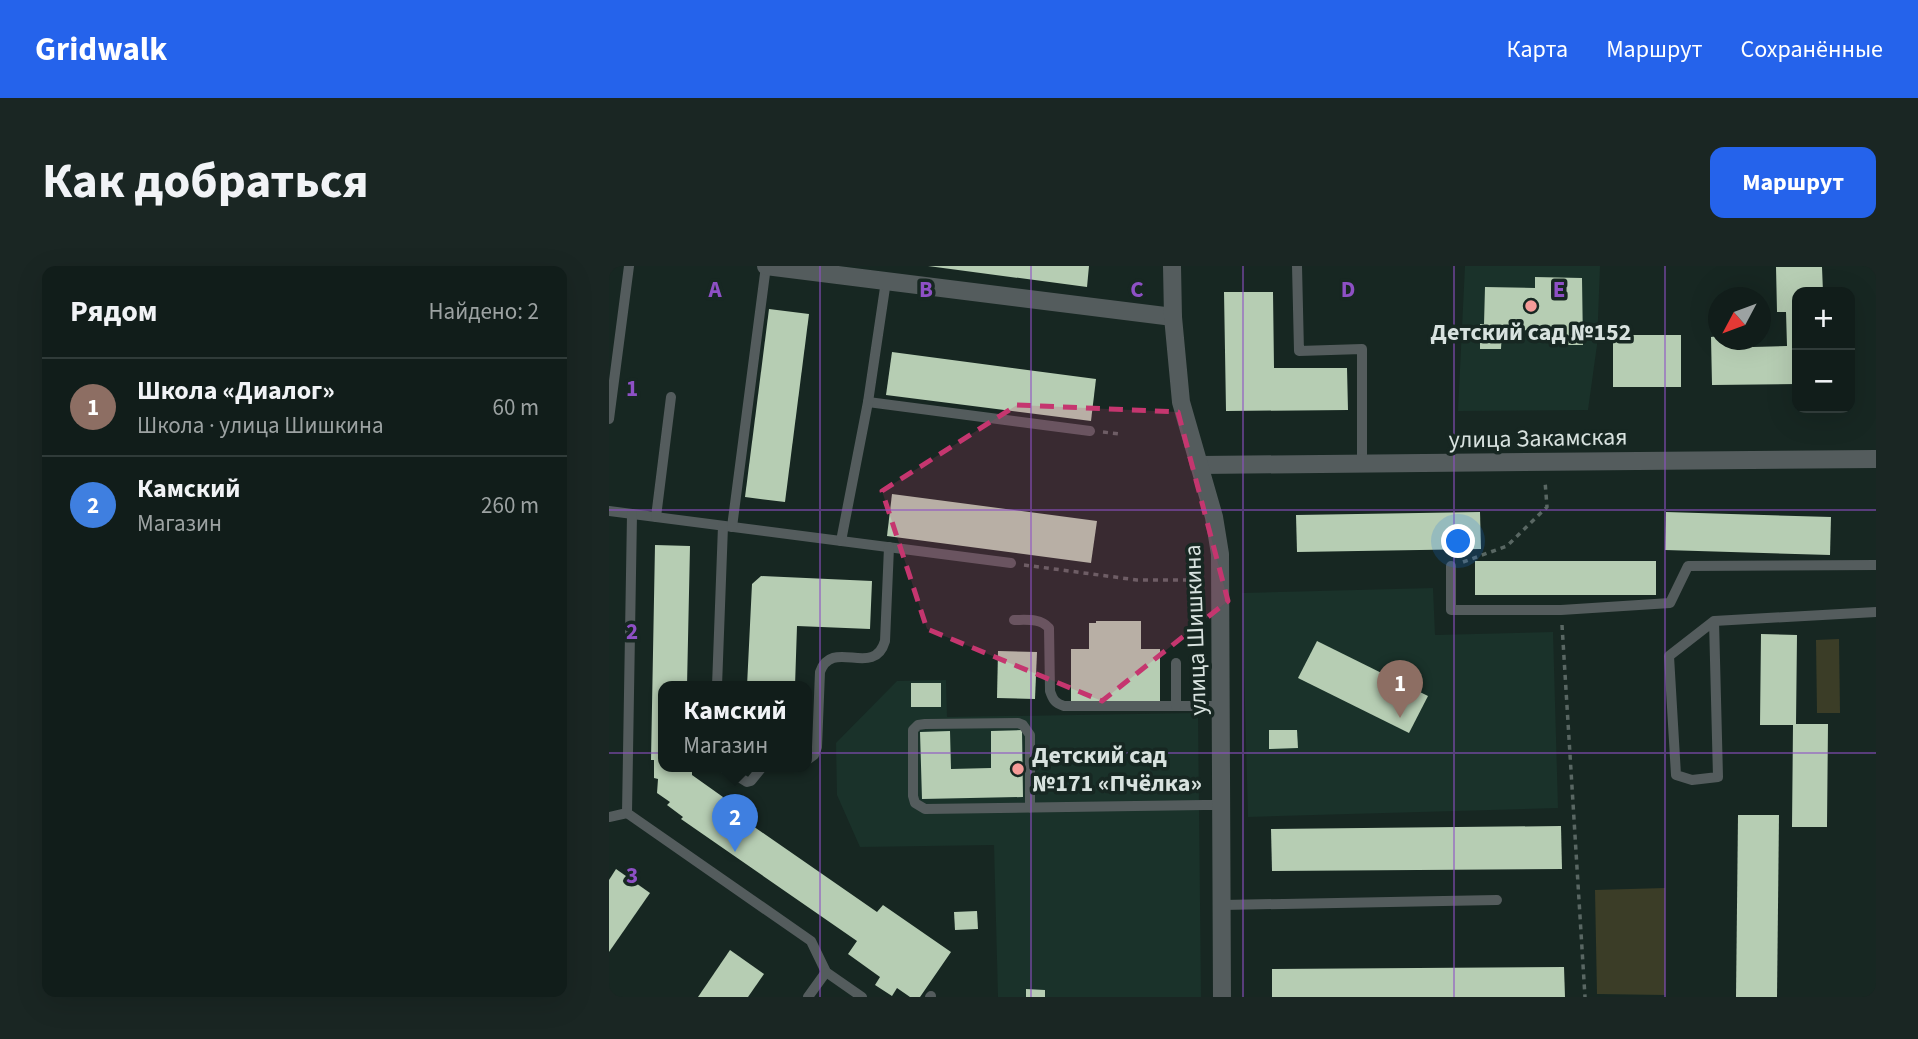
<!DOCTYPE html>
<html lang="ru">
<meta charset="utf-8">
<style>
:root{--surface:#111d1a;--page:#1a2623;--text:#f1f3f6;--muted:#9ca2a2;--line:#303b39;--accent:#2563eb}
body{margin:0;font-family:"Source Sans 3",sans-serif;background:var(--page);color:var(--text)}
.controls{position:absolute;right:21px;top:21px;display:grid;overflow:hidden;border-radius:14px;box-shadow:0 7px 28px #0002}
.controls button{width:63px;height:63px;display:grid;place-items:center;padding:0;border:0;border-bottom:2px solid var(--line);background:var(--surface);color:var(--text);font:35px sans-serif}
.compass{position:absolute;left:1099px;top:21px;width:63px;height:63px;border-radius:50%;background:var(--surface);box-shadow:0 7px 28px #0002;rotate:229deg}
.you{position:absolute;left:850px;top:276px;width:24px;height:24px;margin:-18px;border:5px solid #fff;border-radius:50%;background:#1a73e8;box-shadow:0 0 0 10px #1a73e833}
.badge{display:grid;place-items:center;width:46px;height:46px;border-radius:50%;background:var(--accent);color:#fff;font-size:23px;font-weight:700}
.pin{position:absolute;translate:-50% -58px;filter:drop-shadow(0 2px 4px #0008)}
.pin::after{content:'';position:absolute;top:37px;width:24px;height:21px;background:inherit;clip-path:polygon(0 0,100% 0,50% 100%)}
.popup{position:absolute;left:49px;top:415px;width:154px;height:91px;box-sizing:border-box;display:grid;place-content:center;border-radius:14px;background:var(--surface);filter:drop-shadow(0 2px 5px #0005);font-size:23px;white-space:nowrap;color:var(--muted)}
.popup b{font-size:26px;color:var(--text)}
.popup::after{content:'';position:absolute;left:50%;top:100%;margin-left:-14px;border:14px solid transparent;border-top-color:var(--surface)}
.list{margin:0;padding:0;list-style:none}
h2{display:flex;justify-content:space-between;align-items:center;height:91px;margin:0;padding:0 28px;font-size:30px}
h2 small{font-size:23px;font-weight:400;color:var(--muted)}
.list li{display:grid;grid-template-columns:46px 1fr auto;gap:21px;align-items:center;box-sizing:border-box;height:98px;padding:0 28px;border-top:2px solid var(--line)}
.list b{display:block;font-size:26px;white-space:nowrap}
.list p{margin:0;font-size:23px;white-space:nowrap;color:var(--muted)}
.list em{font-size:23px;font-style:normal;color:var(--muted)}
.map{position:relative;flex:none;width:1267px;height:731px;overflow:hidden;border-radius:14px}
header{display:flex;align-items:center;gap:42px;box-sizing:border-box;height:98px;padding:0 35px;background:var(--accent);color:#fff}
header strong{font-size:33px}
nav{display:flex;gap:38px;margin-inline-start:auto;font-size:24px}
.intro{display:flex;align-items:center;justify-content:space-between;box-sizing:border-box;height:168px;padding:0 42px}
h1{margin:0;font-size:49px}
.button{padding:18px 32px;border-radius:14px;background:var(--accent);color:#fff;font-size:24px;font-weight:700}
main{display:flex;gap:42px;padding:0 42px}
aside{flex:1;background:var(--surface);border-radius:14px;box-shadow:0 7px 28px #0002}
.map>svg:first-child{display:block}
.built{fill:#1a322a}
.green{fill:#3b3d27}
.building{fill:#b6cdb3}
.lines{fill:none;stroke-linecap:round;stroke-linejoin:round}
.path{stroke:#596763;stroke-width:3.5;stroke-dasharray:5 5;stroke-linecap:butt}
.service{stroke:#545c5d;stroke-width:10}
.minor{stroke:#545c5d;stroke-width:18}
.tertiary{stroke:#545c5d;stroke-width:18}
.marked{fill:#c5366f;fill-opacity:0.2;stroke:#c5366f;stroke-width:5;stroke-dasharray:14 9;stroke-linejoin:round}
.grid{fill:none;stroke:#8e50c5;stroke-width:2;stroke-opacity:0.55}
.poi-dot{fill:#f59b98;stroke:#172722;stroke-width:2.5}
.labels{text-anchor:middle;stroke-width:7;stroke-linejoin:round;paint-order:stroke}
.poi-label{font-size:24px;font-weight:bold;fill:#d8e2df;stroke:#172722}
.street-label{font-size:24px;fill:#d8e2df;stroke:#172722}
.grid-label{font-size:23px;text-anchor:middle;font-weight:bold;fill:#8e50c5;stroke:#172722;stroke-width:7;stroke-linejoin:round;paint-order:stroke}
</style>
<header>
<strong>Gridwalk</strong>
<nav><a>Карта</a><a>Маршрут</a><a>Сохранённые</a></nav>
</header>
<div class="intro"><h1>Как добраться</h1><a class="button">Маршрут</a></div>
<main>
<aside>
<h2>Рядом<small>Найдено: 2</small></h2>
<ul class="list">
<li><span class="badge" style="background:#8d6e63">1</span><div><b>Школа «Диалог»</b><p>Школа · улица Шишкина</p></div><em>60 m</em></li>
<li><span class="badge" style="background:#3f7fe0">2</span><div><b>Камский</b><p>Магазин</p></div><em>260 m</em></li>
</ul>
</aside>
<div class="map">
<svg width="1267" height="731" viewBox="0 0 1267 731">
<rect width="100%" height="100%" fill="#172722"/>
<!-- built -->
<g class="built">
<polygon points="856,0 991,0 988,79 979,144 849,145"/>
<polygon points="824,322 826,369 944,366 949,542 639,551 633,327"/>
<polygon points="337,414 338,451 589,447 592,731 389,731 385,579 251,581 228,529 227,477 288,415"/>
</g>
<!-- green -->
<g class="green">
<polygon points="1230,373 1231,447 1208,447 1207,374"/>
<polygon points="1056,622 1056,729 988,728 986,624"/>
</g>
<!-- building -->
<g class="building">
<polygon points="319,0 480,0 478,21"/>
<polygon points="1167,1 1213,1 1214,26 1188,26 1188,118 1103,119 1102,71 1110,70 1110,74 1144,74 1144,81 1178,80 1177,46 1168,46"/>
<polygon points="926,11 973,12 974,79 952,79 953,65 893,64 892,83 871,83 871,58 875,58 876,21 926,22"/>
<polygon points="615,26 664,26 665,102 738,102 739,144 617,145"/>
<polygon points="160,43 200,48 176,236 136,231"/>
<rect x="1004" y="69" width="68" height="52"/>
<polygon points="283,86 487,113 482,155 277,129"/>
<polygon points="283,228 488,255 482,297 278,270"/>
<polygon points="871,246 872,283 688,286 687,249"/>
<polygon points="1057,246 1222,251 1221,289 1056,284"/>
<polygon points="46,279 81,280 78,420 54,420 54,500 83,500 83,509 114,531 113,533 121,539 118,542 268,646 274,639 342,686 311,731 301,731 288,722 283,730 266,719 271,711 239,688 248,675 72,553 74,551 58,539 61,536 48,527 49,513 45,512 45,494 42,494"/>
<rect x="866" y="295" width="181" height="34"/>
<polygon points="152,310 263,315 261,363 188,360 186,420 138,420 143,318"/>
<polygon points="487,355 532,355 532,383 551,383 551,436 462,436 462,383 480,383 480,357 487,357"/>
<polygon points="1152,368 1188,369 1187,458 1219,458 1218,561 1183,561 1184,459 1151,459"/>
<polygon points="708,375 819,430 800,467 689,412"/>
<polygon points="389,385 428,386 426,433 388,432"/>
<rect x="302" y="417" width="30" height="24"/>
<polygon points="413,464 414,531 313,533 311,466 341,465 342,503 382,502 382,465"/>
<polygon points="660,464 688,464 689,482 660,483"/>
<polygon points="1129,549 1170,549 1168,731 1127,731"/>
<polygon points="952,560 953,603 663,605 662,563"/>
<polygon points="7,603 41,627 0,686 0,614"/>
<polygon points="368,645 369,663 346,664 345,646"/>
<polygon points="121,684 155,708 139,731 89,731"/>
<polygon points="955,701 956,731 663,731 663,703"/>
<polygon points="417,723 436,724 436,731 417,731"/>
</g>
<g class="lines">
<!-- path -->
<g class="path">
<polyline points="494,166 510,168"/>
<polyline points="854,296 898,280 938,241 936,215"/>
<polyline points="415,299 528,314 593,314"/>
<polyline points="953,359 976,731"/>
</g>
<!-- service -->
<g class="service">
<polyline points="688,0 690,85 753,83 753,198"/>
<polyline points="259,136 481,165"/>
<polyline points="0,153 20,0"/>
<polyline points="0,245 402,297"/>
<polyline points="23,248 18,547 202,675 217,706 253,731"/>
<polyline points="47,251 62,131"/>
<polyline points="123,261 157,0"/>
<polyline points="232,275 259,136 277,15"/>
<polyline points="842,300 842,344 952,344 1061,337 1079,300 1267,299"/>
<path d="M405,354C418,354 431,352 440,362L441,425C444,434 446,437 455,440H613"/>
<polyline points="1105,355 1109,511 1083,514 1067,509 1060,390 1105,355 1267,346"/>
<polyline points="108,420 114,260"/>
<polyline points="567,440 567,397"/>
<path d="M198,494L205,489L208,481L211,406C223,371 265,413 276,375L280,281"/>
<polyline points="112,500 138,516 142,515 154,500"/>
<polyline points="421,542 421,469 414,459 409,457 316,458 309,459 304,464 304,530 306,537 316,543 595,539 613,539"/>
<polyline points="0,551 18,547"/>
<polyline points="614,639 888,634"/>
<polyline points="199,731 217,706"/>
<polyline points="321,731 322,730"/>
</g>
<!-- minor -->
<g class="minor">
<polyline points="157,0 564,51"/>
<polyline points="591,199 1267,193"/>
</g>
<!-- tertiary -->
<polyline class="tertiary" points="563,0 564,51 572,136 605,251 611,288 613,731"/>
</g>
<!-- marked area -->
<path class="marked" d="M408,139L569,146L619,335L493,435L318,363L273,225Z"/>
<!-- grid -->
<path class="grid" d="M211,0V731M422,0V731M634,0V731M845,0V731M1056,0V731M0,244H1267M0,487H1267"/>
<!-- markers -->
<g class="poi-dot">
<circle cx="922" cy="40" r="7"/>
<circle cx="409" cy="503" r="7"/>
</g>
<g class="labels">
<!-- poi labels -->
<g class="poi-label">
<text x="922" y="74">Детский сад №152</text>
<text x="423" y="497" text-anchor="start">Детский сад<tspan x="423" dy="28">№171 «Пчёлка»</tspan></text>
</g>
<!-- street labels -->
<g class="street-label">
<text transform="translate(929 172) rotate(-1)" y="8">улица Закамская</text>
<text transform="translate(586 364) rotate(-92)" y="8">улица Шишкина</text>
</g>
</g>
<g class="grid-label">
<text x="106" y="31">A</text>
<text x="317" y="31">B</text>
<text x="528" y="31">C</text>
<text x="739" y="31">D</text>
<text x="950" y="31">E</text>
<text x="23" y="130">1</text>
<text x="23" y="373">2</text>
<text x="23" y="617">3</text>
</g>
</svg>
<div class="controls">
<button>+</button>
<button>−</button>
</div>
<svg class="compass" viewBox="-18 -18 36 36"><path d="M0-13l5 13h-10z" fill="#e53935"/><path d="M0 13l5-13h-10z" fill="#9ca2a2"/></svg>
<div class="you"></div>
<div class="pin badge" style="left:791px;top:452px;background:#8d6e63">1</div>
<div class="pin badge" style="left:126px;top:586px;background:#3f7fe0">2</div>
<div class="popup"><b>Камский</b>Магазин</div>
</div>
</main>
